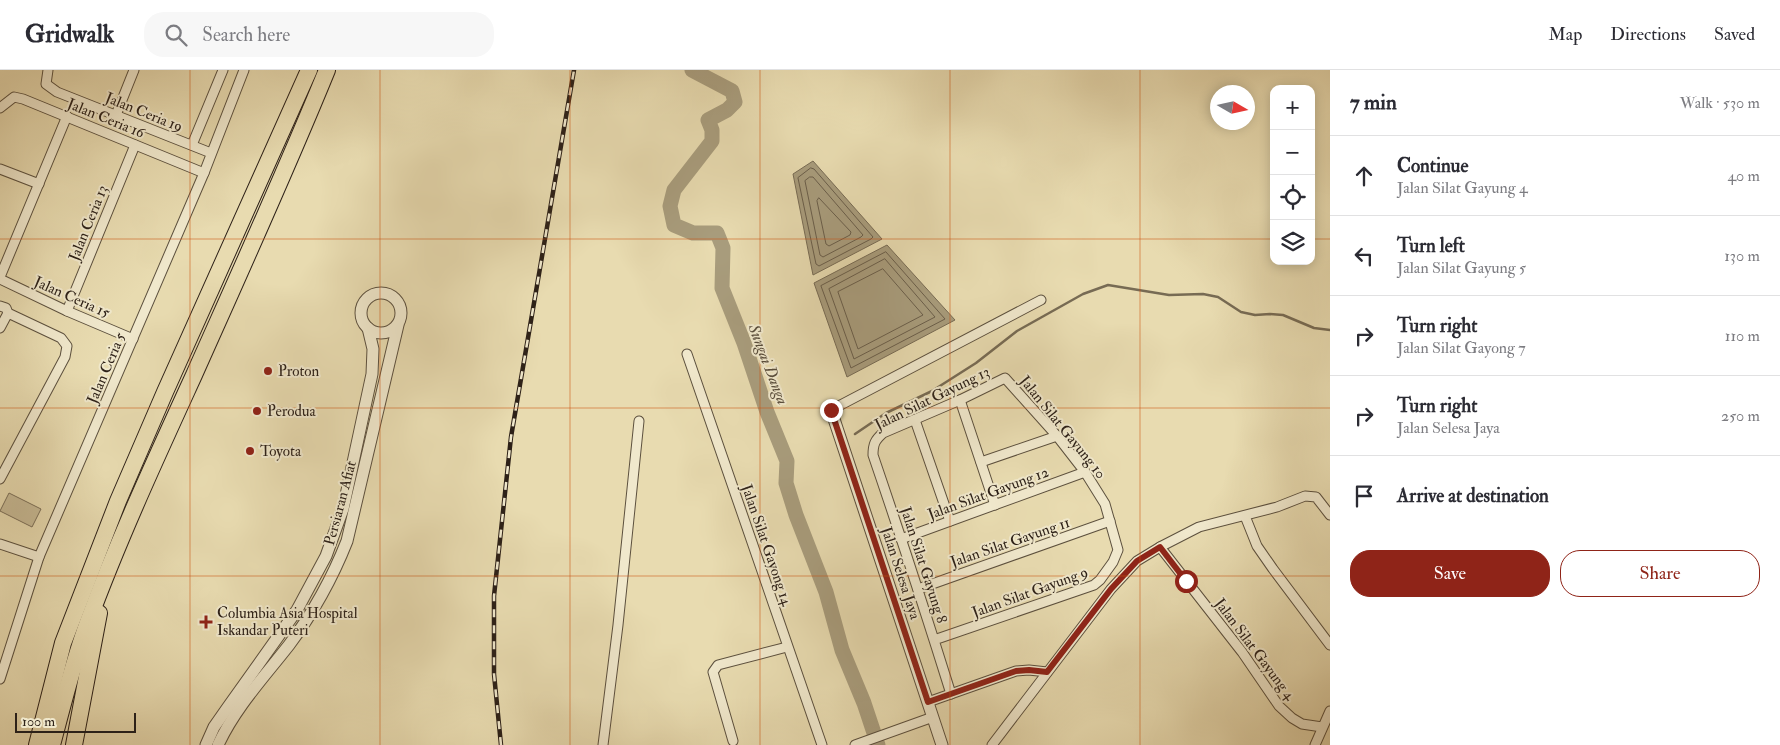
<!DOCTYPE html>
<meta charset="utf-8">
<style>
:root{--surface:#fff;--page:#f7f7f7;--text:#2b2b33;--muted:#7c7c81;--line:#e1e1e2;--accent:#8f2418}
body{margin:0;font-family:"IM FELL Double Pica",serif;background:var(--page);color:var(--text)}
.controls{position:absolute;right:15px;top:15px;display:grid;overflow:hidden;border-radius:10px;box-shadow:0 2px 12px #0003}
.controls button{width:45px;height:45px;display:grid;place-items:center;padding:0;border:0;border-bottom:1px solid var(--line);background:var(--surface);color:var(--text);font:25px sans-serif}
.compass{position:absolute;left:1210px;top:15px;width:45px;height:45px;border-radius:50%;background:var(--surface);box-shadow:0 2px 12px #0003;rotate:99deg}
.scale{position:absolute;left:15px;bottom:12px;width:121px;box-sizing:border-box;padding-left:5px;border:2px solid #2d2118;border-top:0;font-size:14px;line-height:18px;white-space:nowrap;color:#2d2118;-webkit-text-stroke:4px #f0e8cc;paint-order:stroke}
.stop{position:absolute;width:15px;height:15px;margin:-11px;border:4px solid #8f2418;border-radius:50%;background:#fff}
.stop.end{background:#8f2418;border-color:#fff;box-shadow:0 1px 5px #0008}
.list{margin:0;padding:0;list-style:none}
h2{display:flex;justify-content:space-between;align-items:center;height:65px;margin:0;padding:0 20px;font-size:21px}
h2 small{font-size:16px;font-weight:400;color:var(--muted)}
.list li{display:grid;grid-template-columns:32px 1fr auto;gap:15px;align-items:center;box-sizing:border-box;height:80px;padding:0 20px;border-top:1px solid var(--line)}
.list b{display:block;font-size:19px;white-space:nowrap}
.list p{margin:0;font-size:16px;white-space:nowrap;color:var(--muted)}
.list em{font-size:16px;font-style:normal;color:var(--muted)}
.actions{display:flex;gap:10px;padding:15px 20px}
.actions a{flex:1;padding:11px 0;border:1px solid var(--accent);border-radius:20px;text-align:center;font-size:18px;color:var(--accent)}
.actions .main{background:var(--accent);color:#fff}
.icon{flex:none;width:28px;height:28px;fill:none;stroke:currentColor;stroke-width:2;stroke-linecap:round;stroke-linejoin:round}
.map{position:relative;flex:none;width:1330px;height:675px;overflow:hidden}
header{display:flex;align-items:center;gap:30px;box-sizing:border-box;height:70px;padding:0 25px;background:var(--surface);border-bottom:1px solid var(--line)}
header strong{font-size:24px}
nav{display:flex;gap:28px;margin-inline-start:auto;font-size:18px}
.search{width:350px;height:45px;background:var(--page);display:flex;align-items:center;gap:12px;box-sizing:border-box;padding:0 18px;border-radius:20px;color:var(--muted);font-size:19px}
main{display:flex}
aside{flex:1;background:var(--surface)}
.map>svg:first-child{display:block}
.park{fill:#c8bb96;stroke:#7a6e57}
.water{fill:#a89c7c;stroke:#776b54}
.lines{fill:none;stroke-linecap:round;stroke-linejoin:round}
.shore{stroke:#6a5e4a;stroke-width:1}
.stream{stroke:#776b54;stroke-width:2.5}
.river{stroke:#a89c7c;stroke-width:15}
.minor-casing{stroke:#5c503e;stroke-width:11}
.tertiary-casing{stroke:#5c503e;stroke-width:13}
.motorway-casing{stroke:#2d2118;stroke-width:18}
.minor{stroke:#f0e8cc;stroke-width:9}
.tertiary{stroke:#f0e8cc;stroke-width:11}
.motorway{stroke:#e8dbb0;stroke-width:16}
.rail-casing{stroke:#2d2118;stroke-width:4.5}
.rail{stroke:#f0e8cc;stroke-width:2.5;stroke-dasharray:8;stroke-linecap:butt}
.route{stroke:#8f2418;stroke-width:6}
.grid{fill:none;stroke:#cc510e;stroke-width:1;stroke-opacity:0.55}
.poi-dot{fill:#8f2418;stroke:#f0e8cc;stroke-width:2}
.labels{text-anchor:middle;stroke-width:4;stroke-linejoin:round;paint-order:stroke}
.street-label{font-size:15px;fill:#2d2118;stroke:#f0e8cc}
.poi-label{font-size:15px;fill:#2d2118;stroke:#f0e8cc;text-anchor:start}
.water-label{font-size:16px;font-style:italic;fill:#584c3b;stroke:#f0e8cc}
</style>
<header>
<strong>Gridwalk</strong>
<div class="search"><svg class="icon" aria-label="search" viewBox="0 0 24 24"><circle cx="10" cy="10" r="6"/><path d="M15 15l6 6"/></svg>Search here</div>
<nav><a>Map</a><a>Directions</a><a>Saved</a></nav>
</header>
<main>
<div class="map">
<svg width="1330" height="675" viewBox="0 0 1330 675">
<rect width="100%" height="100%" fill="#e8dbb0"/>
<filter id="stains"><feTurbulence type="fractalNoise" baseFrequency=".004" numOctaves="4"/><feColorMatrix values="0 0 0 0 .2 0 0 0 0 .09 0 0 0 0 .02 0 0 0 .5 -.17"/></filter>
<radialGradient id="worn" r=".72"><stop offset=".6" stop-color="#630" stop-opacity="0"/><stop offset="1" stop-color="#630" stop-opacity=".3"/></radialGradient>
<!-- park -->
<polygon class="park" points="9,423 41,439 32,457 0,441"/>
<!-- water -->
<g class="water">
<polygon points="813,91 882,169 813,205 793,104"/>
<polygon points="887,175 955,250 847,307 814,213"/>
</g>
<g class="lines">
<!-- shore -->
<g class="shore">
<polygon points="811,98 814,99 873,167 871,169 819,196 816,194 798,108"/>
<polygon points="810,107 813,107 863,165 861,167 823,187 820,185 805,111"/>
<polygon points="819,128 851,162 850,165 829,176 826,174 817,131"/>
<polygon points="886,182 945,249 851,298 821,216"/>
<polygon points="885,189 935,247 854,289 829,219"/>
<polygon points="883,199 923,245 858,279 838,222"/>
</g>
<!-- stream -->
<polyline class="stream" points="855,364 886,343 932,321 976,293 1017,261 1083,224 1108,215 1169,225 1203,224 1218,227 1241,242 1255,245 1270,244 1283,245 1314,258 1330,260"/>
<!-- river -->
<polyline class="river" points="692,0 732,21 735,32 727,40 708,50 712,60 712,71 674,120 670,136 674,155 693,163 717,163 723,178 722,218 744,273 767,342 787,391 786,413 796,445 826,522 842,580 864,633 878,675"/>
<defs>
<g id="minor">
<polyline points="48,0 46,14 57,22 211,83"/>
<polyline points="0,38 14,27 23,29 204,103"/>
<polyline points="116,45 134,0"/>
<polyline points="192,75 223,0"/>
<polyline points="0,99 39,114"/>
<polyline points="0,207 67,46"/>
<polyline points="0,209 67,241 133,269"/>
<polyline points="0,236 6,238 8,243 61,268 67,276 65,287 0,409"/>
<polyline points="67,241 135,75"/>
<polyline points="0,258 8,243"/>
<polyline points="687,284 822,675"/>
<polyline points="960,330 995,435"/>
<polyline points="831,340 1041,230"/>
<polyline points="915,350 950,451"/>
<polyline points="981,392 1057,366"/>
<polyline points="1245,446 1257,476 1273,499 1330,575"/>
<polyline points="901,469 1085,402"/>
<polyline points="0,474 39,487"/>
<polyline points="1160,477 1242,582 1279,636 1292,648 1302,654 1322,657"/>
<polyline points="918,519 1110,451"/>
<path d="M934,570L1094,515L1100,510L1113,492L1118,480L1105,434L1085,402L1057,366L1005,308L960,330L883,363C875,370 873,374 873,385C900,464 926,544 951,624"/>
<polyline points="0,609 39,487 204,103 244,0"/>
<polyline points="928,632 1016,601 1029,600 1047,602"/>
<polyline points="733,671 713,602 718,595 787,577"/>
<polyline points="603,675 618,555 639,351"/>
<polyline points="855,675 933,647"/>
<polyline points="992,675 1111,519 1137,491 1160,477 1199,457 1277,437 1305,426 1316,427 1330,445"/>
<polyline points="1315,675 1330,641"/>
</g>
<g id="tertiary">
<circle cx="381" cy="243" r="20"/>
<polyline points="831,340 942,675"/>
<polyline points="206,675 214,657 228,637 297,540 326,486 343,439 372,304 373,279 368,258"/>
<path d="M218,675C235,638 264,607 289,575C313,543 332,509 347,471L398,255"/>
</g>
<g id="motorway">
<polyline points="37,675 63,573 118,431 165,322 309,0"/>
<path d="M52,675C63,634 73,592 88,552C119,468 157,386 194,305C239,204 285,103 327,0"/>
<polyline points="74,675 99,543"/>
</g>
</defs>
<!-- minor casing -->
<use href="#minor" class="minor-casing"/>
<!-- tertiary casing -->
<use href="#tertiary" class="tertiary-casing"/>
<!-- motorway casing -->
<use href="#motorway" class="motorway-casing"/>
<!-- minor -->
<use href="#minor" class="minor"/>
<!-- tertiary -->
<use href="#tertiary" class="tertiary"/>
<!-- motorway -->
<use href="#motorway" class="motorway"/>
<defs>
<polyline id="rail" points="501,675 494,604 494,526 511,367 574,0"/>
</defs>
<!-- rail casing -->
<use href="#rail" class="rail-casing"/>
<!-- rail -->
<use href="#rail" class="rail"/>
</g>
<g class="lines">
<!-- route -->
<polyline class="route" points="831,340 928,632 1016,601 1029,600 1047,602 1111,519 1137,491 1160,477 1186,511"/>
</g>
<!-- grid -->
<path class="grid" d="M190,0V675M380,0V675M570,0V675M760,0V675M950,0V675M1140,0V675M0,169H1274M1311,169H1330M0,338H1330M0,506H1330"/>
<!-- markers -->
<g class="poi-dot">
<circle cx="268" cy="301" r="5"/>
<circle cx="257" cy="341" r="5"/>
<circle cx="250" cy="381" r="5"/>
<path d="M203.5 544.5h5v5h5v5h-5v5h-5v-5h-5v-5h5z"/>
</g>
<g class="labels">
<!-- street labels -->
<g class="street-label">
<text transform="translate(144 42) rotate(22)" y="5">Jalan Ceria 19</text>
<text transform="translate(106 48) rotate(22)" y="5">Jalan Ceria 16</text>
<text transform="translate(88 153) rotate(-68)" y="5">Jalan Ceria 13</text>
<text transform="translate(72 227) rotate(24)" y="5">Jalan Ceria 15</text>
<text transform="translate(106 298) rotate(-67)" y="5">Jalan Ceria 5</text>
<text transform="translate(932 328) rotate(-26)" y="5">Jalan Silat Gayung 13</text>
<text transform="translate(1063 357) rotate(51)" y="5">Jalan Silat Gayung 10</text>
<text transform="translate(988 423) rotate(-20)" y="5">Jalan Silat Gayung 12</text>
<text transform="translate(340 433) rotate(-75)" y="5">Persiaran Afiat</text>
<text transform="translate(1010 472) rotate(-19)" y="5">Jalan Silat Gayung 11</text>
<text transform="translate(767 475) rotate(71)" y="5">Jalan Silat Gayong 14</text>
<text transform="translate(924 495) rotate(72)" y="5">Jalan Silat Gayung 8</text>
<text transform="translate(901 503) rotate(72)" y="5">Jalan Selesa Jaya</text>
<text transform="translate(1030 522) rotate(-20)" y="5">Jalan Silat Gayung 9</text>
<text transform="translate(1255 579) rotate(53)" y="5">Jalan Silat Gayung 4</text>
</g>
<!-- poi labels -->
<g class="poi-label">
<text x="278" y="306">Proton</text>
<text x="267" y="346">Perodua</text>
<text x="260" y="386">Toyota</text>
<text x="217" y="548">Columbia Asia Hospital<tspan x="217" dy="17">Iskandar Puteri</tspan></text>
</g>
<!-- water labels -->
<g class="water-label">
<text transform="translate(769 294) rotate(69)" y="6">Sungai Danga</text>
</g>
</g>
<rect width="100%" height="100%" filter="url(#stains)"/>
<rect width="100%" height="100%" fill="url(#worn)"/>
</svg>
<div class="controls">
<button>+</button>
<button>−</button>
<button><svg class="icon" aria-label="locate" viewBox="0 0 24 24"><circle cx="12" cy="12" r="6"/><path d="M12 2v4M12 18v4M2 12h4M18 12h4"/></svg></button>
<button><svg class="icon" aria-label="layers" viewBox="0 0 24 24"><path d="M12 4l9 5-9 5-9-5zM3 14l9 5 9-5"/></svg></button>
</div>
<svg class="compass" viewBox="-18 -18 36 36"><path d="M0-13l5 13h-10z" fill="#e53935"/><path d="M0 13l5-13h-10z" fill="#7c7c81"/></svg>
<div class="scale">100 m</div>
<div class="stop" style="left:1186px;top:511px"></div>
<div class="stop end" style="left:831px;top:340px"></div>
</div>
<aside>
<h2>7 min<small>Walk · 530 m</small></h2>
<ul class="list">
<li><svg class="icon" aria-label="ahead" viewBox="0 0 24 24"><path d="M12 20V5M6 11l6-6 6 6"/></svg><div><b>Continue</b><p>Jalan Silat Gayung 4</p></div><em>40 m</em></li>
<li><svg class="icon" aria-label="left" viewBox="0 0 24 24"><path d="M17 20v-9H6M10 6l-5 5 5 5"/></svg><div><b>Turn left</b><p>Jalan Silat Gayung 5</p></div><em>130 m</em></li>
<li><svg class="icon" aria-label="right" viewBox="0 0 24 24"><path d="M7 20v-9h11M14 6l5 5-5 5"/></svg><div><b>Turn right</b><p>Jalan Silat Gayong 7</p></div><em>110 m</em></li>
<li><svg class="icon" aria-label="right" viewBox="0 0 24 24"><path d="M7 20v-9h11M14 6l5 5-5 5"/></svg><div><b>Turn right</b><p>Jalan Selesa Jaya</p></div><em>250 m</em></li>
<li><svg class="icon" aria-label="arrive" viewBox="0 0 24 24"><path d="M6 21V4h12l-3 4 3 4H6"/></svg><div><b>Arrive at destination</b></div></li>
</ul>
<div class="actions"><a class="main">Save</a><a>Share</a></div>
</aside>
</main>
